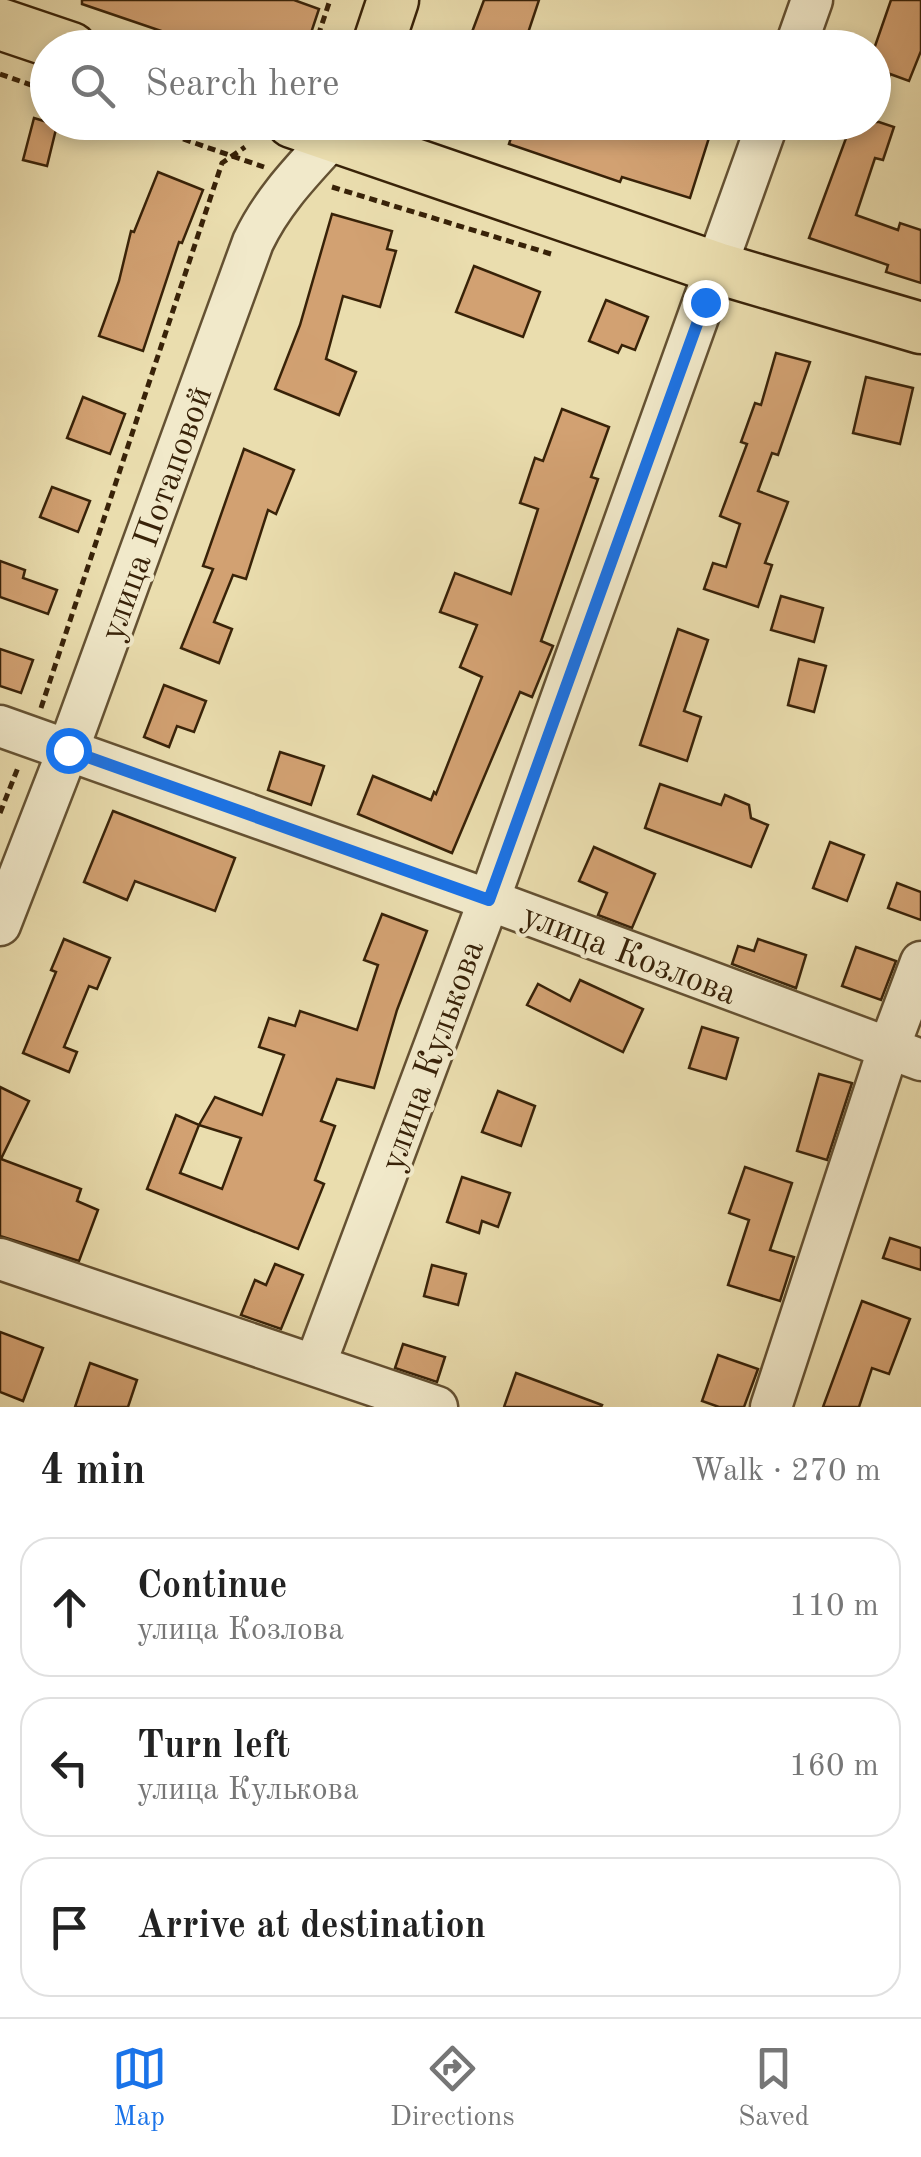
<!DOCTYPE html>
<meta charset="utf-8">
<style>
:root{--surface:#fff;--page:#f6f6f6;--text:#222;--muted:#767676;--line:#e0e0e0;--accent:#1a73e8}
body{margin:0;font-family:"Old Standard TT",serif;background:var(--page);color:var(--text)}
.stop{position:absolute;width:30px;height:30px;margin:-22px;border:8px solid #1a73e8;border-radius:50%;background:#fff}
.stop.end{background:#1a73e8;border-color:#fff;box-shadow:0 2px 10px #0008}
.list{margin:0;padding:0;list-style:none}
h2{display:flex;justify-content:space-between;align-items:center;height:130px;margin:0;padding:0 40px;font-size:42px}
h2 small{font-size:32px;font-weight:400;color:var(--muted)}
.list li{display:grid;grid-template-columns:65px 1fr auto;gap:30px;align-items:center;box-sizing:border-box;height:140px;margin:0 20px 20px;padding:0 20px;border:2px solid var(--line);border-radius:30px}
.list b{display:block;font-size:38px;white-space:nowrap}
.list p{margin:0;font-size:32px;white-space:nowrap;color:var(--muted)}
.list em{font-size:32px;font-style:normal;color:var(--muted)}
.icon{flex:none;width:55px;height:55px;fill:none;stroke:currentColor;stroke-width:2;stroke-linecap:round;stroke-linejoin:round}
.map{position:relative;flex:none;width:921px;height:1407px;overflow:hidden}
.search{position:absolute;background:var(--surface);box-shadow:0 5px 15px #0003;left:30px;right:30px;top:30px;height:110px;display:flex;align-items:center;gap:25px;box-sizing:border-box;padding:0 35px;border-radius:55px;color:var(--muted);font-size:38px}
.sheet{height:610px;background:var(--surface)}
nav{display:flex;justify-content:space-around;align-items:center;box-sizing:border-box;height:140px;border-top:2px solid var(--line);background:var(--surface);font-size:28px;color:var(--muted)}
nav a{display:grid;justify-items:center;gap:5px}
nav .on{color:var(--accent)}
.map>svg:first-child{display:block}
.building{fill:#d2a172;stroke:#382208;stroke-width:2.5;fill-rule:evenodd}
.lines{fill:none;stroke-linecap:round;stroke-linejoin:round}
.minor-casing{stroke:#645132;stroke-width:45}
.major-casing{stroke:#382208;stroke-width:55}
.path{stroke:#382208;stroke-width:5;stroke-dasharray:8 5;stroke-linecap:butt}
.minor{stroke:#f1e9ca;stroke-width:40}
.major{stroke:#eaddae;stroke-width:50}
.route{stroke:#1a73e8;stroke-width:12}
.labels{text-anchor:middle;stroke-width:8;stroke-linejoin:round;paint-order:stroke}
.street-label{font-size:35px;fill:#382208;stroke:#f1e9ca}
</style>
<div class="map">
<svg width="921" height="1407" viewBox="0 0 921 1407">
<rect width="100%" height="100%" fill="#eaddae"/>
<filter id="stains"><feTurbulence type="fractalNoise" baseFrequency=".002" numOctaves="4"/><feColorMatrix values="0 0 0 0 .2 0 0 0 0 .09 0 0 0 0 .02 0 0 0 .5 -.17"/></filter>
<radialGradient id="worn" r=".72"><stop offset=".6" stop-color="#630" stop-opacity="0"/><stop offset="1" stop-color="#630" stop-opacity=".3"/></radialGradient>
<!-- building -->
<g class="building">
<polygon points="82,0 294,0 319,9 306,48 211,48 82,4"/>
<polygon points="484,0 539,0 523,48 466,48"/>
<polygon points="891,0 921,0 921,51 909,81 890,74 878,112 874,111 874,49"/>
<polygon points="34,118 57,125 47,166 23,160"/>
<polygon points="516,122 714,122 690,198 622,177 620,182 509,144"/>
<polygon points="852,122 879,122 894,127 883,160 875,158 856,215 898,230 900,223 921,230 921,283 886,272 888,265 809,238"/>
<polygon points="158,172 203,190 182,243 179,242 143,351 99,336 119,281 131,231 134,232"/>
<polygon points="332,214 392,231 387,249 396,251 380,307 343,296 326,359 356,372 339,415 275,389 300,325"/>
<polygon points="474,266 540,292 523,337 456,312"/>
<polygon points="606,300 648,317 635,350 622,345 618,353 589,341"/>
<polygon points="776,353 810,362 778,455 772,453 758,491 788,502 765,563 772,565 758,607 704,589 713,563 726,567 740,524 720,516 747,444 741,442 755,403 761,405"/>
<polygon points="866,377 913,388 900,444 853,433"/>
<polygon points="83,397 125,414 110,454 67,438"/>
<polygon points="562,409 609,427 591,477 598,479 541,641 553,646 532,697 520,692 452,853 358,814 373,776 431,800 434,792 436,794 482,677 460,667 477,625 440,612 455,573 511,594 538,509 520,503 535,458 543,461"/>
<polygon points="244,449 294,470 276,514 268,510 246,579 233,575 214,622 232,629 219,663 181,648 213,569 203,566"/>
<polygon points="52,487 90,501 78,532 40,517"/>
<polygon points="0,561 25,570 23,578 57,590 48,614 0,597"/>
<polygon points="781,596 823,608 814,642 771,630"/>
<polygon points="678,629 708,640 684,711 701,717 687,761 640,745"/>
<polygon points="0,649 33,660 21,693 0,686"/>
<polygon points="799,659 826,666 814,712 788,705"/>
<polygon points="164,685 206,701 194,732 177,726 169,747 144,737"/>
<polygon points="280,752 324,766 311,805 268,790"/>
<polygon points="660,784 721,805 725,795 749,805 751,818 768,825 751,867 645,828"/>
<polygon points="113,811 235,858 215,911 135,881 127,900 84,882"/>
<polygon points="830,842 864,855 847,901 813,888"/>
<polygon points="594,847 655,874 632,928 598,915 607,893 579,881"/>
<polygon points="897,883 921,892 921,920 888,908"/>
<path d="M382,914L427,931L397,1010L374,1088L337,1079L321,1121L335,1126L315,1180L324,1184L298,1249L147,1189L176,1115L199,1125L215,1097L262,1115L284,1055L259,1047L269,1018L295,1026L300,1011L357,1030L378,965L364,960ZM199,1125L241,1138L222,1189L180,1173Z"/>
<polygon points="64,939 110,958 97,989 89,986 64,1047 77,1052 69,1072 23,1053 56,972 51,970"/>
<polygon points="758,939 806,955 796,988 732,964 738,946 754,951"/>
<polygon points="856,947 896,961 881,1000 842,986"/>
<polygon points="580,980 643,1009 623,1052 527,1005 538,984 570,1001"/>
<polygon points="702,1027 738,1038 726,1079 689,1068"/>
<polygon points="819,1074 852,1083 827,1160 797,1151"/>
<polygon points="0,1087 29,1101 1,1159 81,1189 77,1201 98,1210 79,1261 0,1236"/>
<polygon points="498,1091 535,1106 521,1146 482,1132"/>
<polygon points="745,1167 792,1183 770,1250 794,1257 780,1301 728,1285 749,1220 729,1213"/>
<polygon points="462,1177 510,1193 498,1227 482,1221 479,1233 447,1222"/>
<polygon points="890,1238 921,1248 921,1270 883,1258"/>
<polygon points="275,1264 303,1275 281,1329 241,1315 255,1280 266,1285"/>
<polygon points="432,1265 466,1274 458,1305 424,1296"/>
<polygon points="862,1301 910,1319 889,1374 872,1368 859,1407 823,1407"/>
<polygon points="0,1332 43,1348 23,1401 0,1392"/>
<polygon points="403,1344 445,1357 437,1382 395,1368"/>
<polygon points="718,1355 758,1369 744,1407 719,1407 702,1401"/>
<polygon points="90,1363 137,1380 128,1407 75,1407"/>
<polygon points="516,1373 602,1405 601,1407 504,1407"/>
</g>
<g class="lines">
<defs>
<g id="minor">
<polyline points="795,48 812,0"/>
<polyline points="0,726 489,900 921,1060"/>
<path d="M0,925L68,750L253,242C273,200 302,171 333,137"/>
<polyline points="0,1259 437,1407"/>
<polyline points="315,1365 489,900 768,122"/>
<polyline points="771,1407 888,1050 921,962"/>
</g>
<g id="major">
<polyline points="0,24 71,48"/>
<polyline points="377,48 393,0"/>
<polyline points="292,122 717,268 921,328"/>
</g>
</defs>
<!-- minor casing -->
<use href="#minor" class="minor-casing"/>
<!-- major casing -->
<use href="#major" class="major-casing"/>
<!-- path -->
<g class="path">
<polyline points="314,48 330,0"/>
<polyline points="0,74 48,91"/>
<polyline points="134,122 264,167"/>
<polyline points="332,187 551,254"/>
<polyline points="41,708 222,163 245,147"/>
<polyline points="0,813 19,765"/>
</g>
<!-- minor -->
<use href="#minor" class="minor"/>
<!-- major -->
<use href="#major" class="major"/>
</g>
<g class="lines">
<!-- route -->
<polyline class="route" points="68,750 489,900 705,302"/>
</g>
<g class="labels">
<!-- street labels -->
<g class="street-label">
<text transform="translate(155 513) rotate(-70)" y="12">улица Потаповой</text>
<text transform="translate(630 953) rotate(21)" y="12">улица Козлова</text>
<text transform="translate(431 1055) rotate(-70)" y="12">улица Кулькова</text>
</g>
</g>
<rect width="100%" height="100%" filter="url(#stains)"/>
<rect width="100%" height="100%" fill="url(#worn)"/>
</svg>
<div class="stop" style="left:68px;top:750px"></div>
<div class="stop end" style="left:705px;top:302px"></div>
<div class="search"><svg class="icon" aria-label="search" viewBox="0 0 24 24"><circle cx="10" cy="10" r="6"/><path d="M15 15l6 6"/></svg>Search here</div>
</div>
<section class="sheet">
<h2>4 min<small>Walk · 270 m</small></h2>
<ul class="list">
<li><svg class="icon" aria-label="ahead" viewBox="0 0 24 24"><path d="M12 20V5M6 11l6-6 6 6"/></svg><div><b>Continue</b><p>улица Козлова</p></div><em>110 m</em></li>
<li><svg class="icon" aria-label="left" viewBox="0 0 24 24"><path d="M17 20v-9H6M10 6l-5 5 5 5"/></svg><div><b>Turn left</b><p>улица Кулькова</p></div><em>160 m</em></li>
<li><svg class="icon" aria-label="arrive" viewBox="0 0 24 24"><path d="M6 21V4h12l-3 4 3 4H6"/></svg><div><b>Arrive at destination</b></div></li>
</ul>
</section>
<nav>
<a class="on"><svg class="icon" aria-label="map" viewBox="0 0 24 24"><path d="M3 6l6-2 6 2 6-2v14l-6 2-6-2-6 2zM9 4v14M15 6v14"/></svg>Map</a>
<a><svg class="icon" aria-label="directions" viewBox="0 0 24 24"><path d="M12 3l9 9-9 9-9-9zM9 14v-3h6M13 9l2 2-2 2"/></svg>Directions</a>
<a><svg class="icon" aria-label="saved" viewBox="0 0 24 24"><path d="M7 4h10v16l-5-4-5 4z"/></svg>Saved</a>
</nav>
